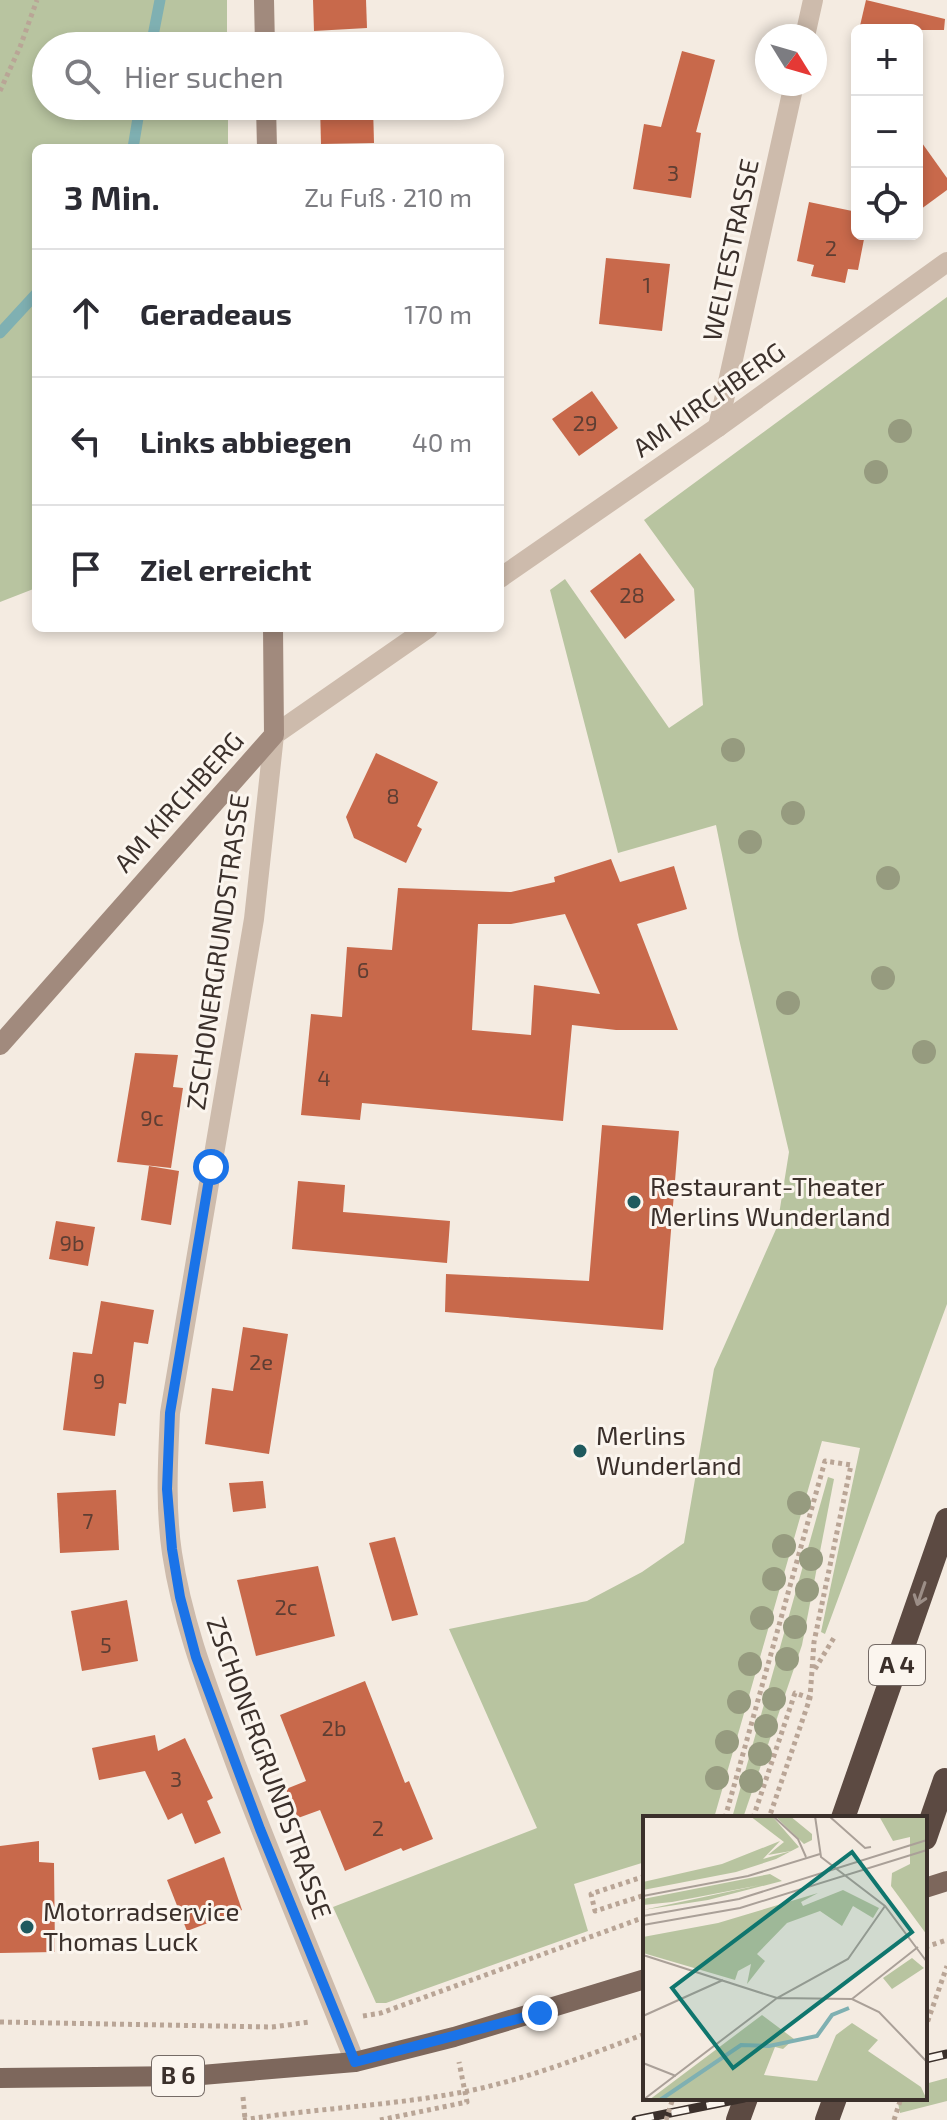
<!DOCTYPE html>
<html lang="de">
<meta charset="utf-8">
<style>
:root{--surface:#fff;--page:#f7f7f7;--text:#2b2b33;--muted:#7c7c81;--line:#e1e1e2}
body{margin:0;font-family:"Exo 2",sans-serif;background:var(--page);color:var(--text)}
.controls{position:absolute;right:24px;top:24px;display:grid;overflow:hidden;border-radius:12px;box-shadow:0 4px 12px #0003}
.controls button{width:72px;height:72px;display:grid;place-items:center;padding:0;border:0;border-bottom:2px solid var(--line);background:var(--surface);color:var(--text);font:40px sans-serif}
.compass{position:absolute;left:755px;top:24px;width:72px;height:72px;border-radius:50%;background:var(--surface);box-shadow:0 4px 12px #0003;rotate:127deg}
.stop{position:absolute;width:24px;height:24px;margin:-18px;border:6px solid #1a73e8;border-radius:50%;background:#fff}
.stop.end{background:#1a73e8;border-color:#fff;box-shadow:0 2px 8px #0008}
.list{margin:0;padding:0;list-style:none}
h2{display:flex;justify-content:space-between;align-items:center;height:104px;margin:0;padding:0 32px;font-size:34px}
h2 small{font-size:26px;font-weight:400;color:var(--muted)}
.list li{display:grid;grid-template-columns:52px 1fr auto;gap:24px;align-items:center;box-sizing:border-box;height:128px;padding:0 32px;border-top:2px solid var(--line)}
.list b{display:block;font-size:30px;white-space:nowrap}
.list em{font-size:26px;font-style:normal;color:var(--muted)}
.icon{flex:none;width:44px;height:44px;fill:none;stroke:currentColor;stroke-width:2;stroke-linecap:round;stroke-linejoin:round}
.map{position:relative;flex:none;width:947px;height:2120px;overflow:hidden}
.search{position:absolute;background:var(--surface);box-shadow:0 4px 12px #0003;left:32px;top:32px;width:472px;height:88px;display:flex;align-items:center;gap:20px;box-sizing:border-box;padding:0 28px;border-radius:44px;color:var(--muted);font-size:30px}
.panel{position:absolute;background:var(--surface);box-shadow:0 4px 12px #0003;left:32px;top:144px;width:472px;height:488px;border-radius:12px}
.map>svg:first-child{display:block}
.green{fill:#b8c4a0}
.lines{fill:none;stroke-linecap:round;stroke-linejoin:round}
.stream{stroke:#7fb0b2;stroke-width:11}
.building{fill:#c8694b;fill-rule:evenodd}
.path{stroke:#b9a596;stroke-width:5;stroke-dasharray:4 4;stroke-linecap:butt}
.street{stroke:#cdbbac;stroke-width:20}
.secondary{stroke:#a18a7d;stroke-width:20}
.primary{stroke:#7d675c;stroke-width:20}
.highway{stroke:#5c4a42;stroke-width:24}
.rail-casing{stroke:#3b302b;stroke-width:9}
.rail{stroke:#fbf5ee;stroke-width:6;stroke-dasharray:18;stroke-linecap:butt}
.path-bridge{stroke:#b9a596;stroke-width:5;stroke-dasharray:4 4;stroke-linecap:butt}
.highway-bridge{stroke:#5c4a42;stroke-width:24}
.tree{fill:#969b7f}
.oneway{stroke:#9c8e87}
.route{stroke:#1a73e8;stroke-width:10}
.poi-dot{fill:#1f5a5e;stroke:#fbf5ee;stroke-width:3}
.labels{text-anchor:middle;stroke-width:6;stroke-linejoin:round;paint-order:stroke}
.number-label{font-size:22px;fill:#5e3e33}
.shield{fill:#fbf5ee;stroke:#756b66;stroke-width:2}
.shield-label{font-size:24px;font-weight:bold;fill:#3b302b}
.street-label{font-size:26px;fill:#3b302b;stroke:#fbf5ee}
.poi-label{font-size:26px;fill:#3b302b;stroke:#fbf5ee;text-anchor:start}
.inset-river{fill:none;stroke:#7fb0b2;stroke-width:4}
.inset-road{fill:none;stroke:#aaa098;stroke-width:2}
.view{fill:#0f766e;fill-opacity:0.15;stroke:#0f766e;stroke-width:4}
.inset-edge{fill:none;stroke:#3b302b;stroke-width:4}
</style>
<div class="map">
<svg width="947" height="2120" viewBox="0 0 947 2120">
<rect width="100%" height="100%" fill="#f4ebe1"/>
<!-- green -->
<g class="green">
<polygon points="0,0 227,0 227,46 46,46 46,106 228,106 228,148 36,148 36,588 0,602"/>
<polygon points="947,297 947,1304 825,1634 821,1632 860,1448 822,1441 714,1818 645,1818 645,1862 574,1884 588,1931 386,2003 376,2003 333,1907 537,1828 449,1629 587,1601 642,1572 684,1543 714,1369 777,1227 789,1152 739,939 716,825 618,853 550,590 565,579 669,728 703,705 694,589 644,520"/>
<polygon points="828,1477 834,1479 802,1645 743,1818 732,1818"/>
<polygon points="947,2078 947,2101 900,2113 897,2098 925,2098 925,2084"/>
</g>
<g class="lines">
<!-- stream -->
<g class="stream">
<polyline points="151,46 160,0"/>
<polyline points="133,148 140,106"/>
<polyline points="0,333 36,294"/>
</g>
</g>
<!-- building -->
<g class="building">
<polygon points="313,0 366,0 367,28 314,31"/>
<polygon points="866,0 945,19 944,30 859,30"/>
<polygon points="682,51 715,60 696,132 701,133 691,198 633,189 644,124 661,127"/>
<polygon points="320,106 373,106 374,143 321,144"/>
<polygon points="917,136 947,178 947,190 917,212"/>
<polygon points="809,202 857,212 857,234 865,234 858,270 848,269 845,283 811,276 814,265 797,261"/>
<polygon points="606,258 670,264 662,331 599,324"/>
<polygon points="592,391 618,428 579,456 552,419"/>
<polygon points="640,553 675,600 625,639 590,591"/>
<polygon points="376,753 438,782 417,826 422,829 406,863 354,838 346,817"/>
<path d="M611,859L620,882L674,866L687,909L637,924L678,1030H616L572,1025L563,1121L362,1103L360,1120L301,1115L311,1014L342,1017L347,947L392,950L398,888L511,892L555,882L554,877ZM565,914L600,994L534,985L531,1035L472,1030L478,924H511Z"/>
<polygon points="135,1053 178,1055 173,1087 183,1088 171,1168 117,1162"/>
<polygon points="602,1125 679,1131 663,1330 445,1312 446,1274 589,1281"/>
<polygon points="149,1166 179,1171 171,1225 141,1220"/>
<polygon points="298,1181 345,1185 343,1212 450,1221 447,1263 292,1249"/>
<polygon points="56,1221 95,1227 88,1266 49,1259"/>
<polygon points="101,1301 154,1310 148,1344 134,1342 126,1404 119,1403 115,1436 63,1430 73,1352 92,1354"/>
<polygon points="243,1327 288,1334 269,1454 205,1444 212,1388 233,1391"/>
<polygon points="263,1481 266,1508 233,1512 229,1483"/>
<polygon points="116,1490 119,1550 60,1553 57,1493"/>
<polygon points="395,1537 418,1615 392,1621 369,1543"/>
<polygon points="318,1566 335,1636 256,1656 237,1580"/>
<polygon points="127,1600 138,1661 82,1671 71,1611"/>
<polygon points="365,1681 405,1783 409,1781 433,1839 403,1851 401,1848 345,1871 320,1810 298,1818 286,1789 306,1781 280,1715"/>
<polygon points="155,1735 158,1751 185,1738 213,1798 207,1801 221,1833 195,1844 182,1813 168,1820 145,1771 99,1780 92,1748"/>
<polygon points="39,1841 39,1862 54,1863 55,1952 0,1953 0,1846"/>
<polygon points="224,1857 242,1910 187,1931 167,1880"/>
</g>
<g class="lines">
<!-- path -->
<g class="path">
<polyline points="0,91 20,47 37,0"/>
<polyline points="815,1669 835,1636"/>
<polyline points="725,1818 825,1461 851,1465 814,1642 810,1698 769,1818"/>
<polyline points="753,1818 795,1693 810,1698"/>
<polyline points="645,1876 591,1894 595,1911 645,1895"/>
<polyline points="925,1947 947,1940"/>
<polyline points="363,2016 381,2013 645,1917"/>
<polyline points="0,2022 272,2027 310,2022"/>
<polyline points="925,2029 947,1966"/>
<polyline points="243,2097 245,2119"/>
<path d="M243,2120C316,2108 390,2106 463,2092C525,2080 585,2056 645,2034"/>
<polyline points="380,2120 467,2102 459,2062"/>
<polyline points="894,2120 901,2098"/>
</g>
<!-- street -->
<g class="street">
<polyline points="805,36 813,0"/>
<polyline points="718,427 794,84"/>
<polyline points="500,578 718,427 947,262"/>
<path d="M355,2062C315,1962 273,1863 235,1762C210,1693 183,1626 172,1553C165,1506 168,1459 170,1413L254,919L274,735L428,628"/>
</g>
<!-- secondary -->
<g class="secondary">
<polyline points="264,0 265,46"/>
<polyline points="266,106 267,148"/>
<polyline points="0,1045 274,735 273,628"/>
</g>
<!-- primary -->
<g class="primary">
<polyline points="925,1888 947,1881"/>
<polyline points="0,2078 190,2076 355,2062 454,2037 645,1979"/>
</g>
<!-- highway -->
<g class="highway">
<polyline points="843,1818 947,1520"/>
<polyline points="738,2120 746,2098"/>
<polyline points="827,2120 835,2098"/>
</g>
<defs>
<g id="rail">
<polyline points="925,2059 947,2054"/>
<polyline points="636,2120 744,2098"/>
</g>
</defs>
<!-- rail casing -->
<use href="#rail" class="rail-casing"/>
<!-- rail -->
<use href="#rail" class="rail"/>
<!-- path-bridge -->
<polyline class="path-bridge" points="666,2120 673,2098"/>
<!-- highway-bridge -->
<polyline class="highway-bridge" points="925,1838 945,1780"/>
</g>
<!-- trees -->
<g class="tree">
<circle cx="900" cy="431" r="12"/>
<circle cx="876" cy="472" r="12"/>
<circle cx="733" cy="750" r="12"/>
<circle cx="793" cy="813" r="12"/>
<circle cx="750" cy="842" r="12"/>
<circle cx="888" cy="878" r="12"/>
<circle cx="883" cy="978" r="12"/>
<circle cx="788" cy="1003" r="12"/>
<circle cx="924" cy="1052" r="12"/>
<circle cx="799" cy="1503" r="12"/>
<circle cx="784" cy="1546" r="12"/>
<circle cx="811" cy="1559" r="12"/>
<circle cx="774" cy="1579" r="12"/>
<circle cx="807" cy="1590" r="12"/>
<circle cx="762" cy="1618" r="12"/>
<circle cx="795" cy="1627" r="12"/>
<circle cx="787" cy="1659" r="12"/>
<circle cx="750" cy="1664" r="12"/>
<circle cx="774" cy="1699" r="12"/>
<circle cx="739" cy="1702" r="12"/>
<circle cx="766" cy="1726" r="12"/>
<circle cx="727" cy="1742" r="12"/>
<circle cx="760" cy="1754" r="12"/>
<circle cx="717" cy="1778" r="12"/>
<circle cx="751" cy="1781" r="12"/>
</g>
<!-- one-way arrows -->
<defs><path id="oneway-shaft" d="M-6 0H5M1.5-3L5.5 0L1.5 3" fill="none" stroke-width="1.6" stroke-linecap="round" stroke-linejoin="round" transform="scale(2)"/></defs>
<use class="oneway" href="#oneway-shaft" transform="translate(921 1594) rotate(109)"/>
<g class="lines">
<!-- route -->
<polyline class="route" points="211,1167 170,1413 167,1489 172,1549 180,1597 196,1657 260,1829 355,2062 540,2013"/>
</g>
<!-- markers -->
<g class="poi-dot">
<circle cx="634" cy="1202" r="8"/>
<circle cx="580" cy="1451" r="8"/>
<circle cx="27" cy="1927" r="8"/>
</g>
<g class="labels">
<!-- number labels -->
<g class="number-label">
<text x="673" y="181">3</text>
<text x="831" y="256">2</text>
<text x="647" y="293">1</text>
<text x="585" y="431">29</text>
<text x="632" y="603">28</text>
<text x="393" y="804">8</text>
<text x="363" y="978">6</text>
<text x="324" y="1086">4</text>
<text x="152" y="1126">9c</text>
<text x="72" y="1251">9b</text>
<text x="261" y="1370">2e</text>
<text x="99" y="1389">9</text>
<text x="88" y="1529">7</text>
<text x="286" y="1615">2c</text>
<text x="106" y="1653">5</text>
<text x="334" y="1736">2b</text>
<text x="176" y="1787">3</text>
<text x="378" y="1836">2</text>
</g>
<!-- shield labels -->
<g class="shield">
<rect x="869" y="1645" width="56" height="40" rx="6"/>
<rect x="152" y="2056" width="52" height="40" rx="6"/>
</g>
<g class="shield-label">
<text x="897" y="1673">A 4</text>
<text x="178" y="2084">B 6</text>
</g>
<!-- street labels -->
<g class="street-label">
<text transform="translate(731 250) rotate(-78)" y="9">WELTESTRASSE</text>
<text transform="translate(709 400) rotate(-35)" y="9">AM KIRCHBERG</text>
<text transform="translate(179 802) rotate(-48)" y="9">AM KIRCHBERG</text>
<text transform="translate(218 952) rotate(-82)" y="9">ZSCHONERGRUNDSTRASSE</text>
<text transform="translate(269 1768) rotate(70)" y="9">ZSCHONERGRUNDSTRASSE</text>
</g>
<!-- poi labels -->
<g class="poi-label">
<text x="650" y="1196">Restaurant-Theater<tspan x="650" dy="30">Merlins Wunderland</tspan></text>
<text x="596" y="1445">Merlins<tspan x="596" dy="30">Wunderland</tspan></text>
<text x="43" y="1921">Motorradservice<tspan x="43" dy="30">Thomas Luck</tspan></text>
</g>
</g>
<!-- overview -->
<g transform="translate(643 1816)">
<rect width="284" height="284" fill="#f4ebe1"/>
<path d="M107,0H129L156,31L133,43L93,56L0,74V66L79,48L137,25L120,43L148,35L125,39L141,26ZM132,0H147L169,18V24L161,28ZM236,0H284V119L248,70L249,57L267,48V21L250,25ZM127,58L139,65L65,84L0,94L117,69L29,86L0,89V83ZM200,74L236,92L230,102L210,90L199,110L177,95L144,107L114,138L122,145L104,168L108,148L95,155L92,164L0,137V121L75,107L175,77L158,86L160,90ZM269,142L281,152L249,173L240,162ZM119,199L151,223L140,233L132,231L121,259L174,265L193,219L209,207L235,224L225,235L278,271L284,284H6Z" fill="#b8c4a0"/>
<path class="inset-river" d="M17,284L98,229L126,230L174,220L189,199L206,192"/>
<path class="inset-road" d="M130,0L155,23L163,41M172,0L178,41L242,90L284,146M186,0L222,32L228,31M0,80L105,60L177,38M0,100L96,83L284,24M0,109L97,92L284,34M0,139L134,182L209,183L236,196L284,246M209,183L275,131M0,200L80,164M0,247L33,260M0,284L134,182L205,143L242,90"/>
<path class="view" d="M209,36L269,116L90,252L29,172Z"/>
<rect width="284" height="284" class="inset-edge"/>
</g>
</svg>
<div class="controls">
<button>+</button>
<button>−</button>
<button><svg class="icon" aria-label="locate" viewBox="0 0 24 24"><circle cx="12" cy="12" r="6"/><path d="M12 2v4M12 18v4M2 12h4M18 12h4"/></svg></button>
</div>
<svg class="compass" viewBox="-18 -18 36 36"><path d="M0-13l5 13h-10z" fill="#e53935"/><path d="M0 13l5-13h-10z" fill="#7c7c81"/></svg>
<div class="stop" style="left:211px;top:1167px"></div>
<div class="stop end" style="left:540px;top:2013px"></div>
<div class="search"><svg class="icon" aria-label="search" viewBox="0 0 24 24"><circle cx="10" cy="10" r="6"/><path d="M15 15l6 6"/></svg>Hier suchen</div>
<section class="panel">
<h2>3 Min.<small>Zu Fuß · 210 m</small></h2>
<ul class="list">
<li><svg class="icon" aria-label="ahead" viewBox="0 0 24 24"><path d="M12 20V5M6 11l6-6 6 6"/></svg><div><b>Geradeaus</b></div><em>170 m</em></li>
<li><svg class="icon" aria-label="left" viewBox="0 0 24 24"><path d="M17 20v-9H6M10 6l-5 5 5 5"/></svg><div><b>Links abbiegen</b></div><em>40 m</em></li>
<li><svg class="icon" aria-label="arrive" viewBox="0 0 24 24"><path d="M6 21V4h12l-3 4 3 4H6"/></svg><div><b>Ziel erreicht</b></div></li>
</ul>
</section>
</div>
